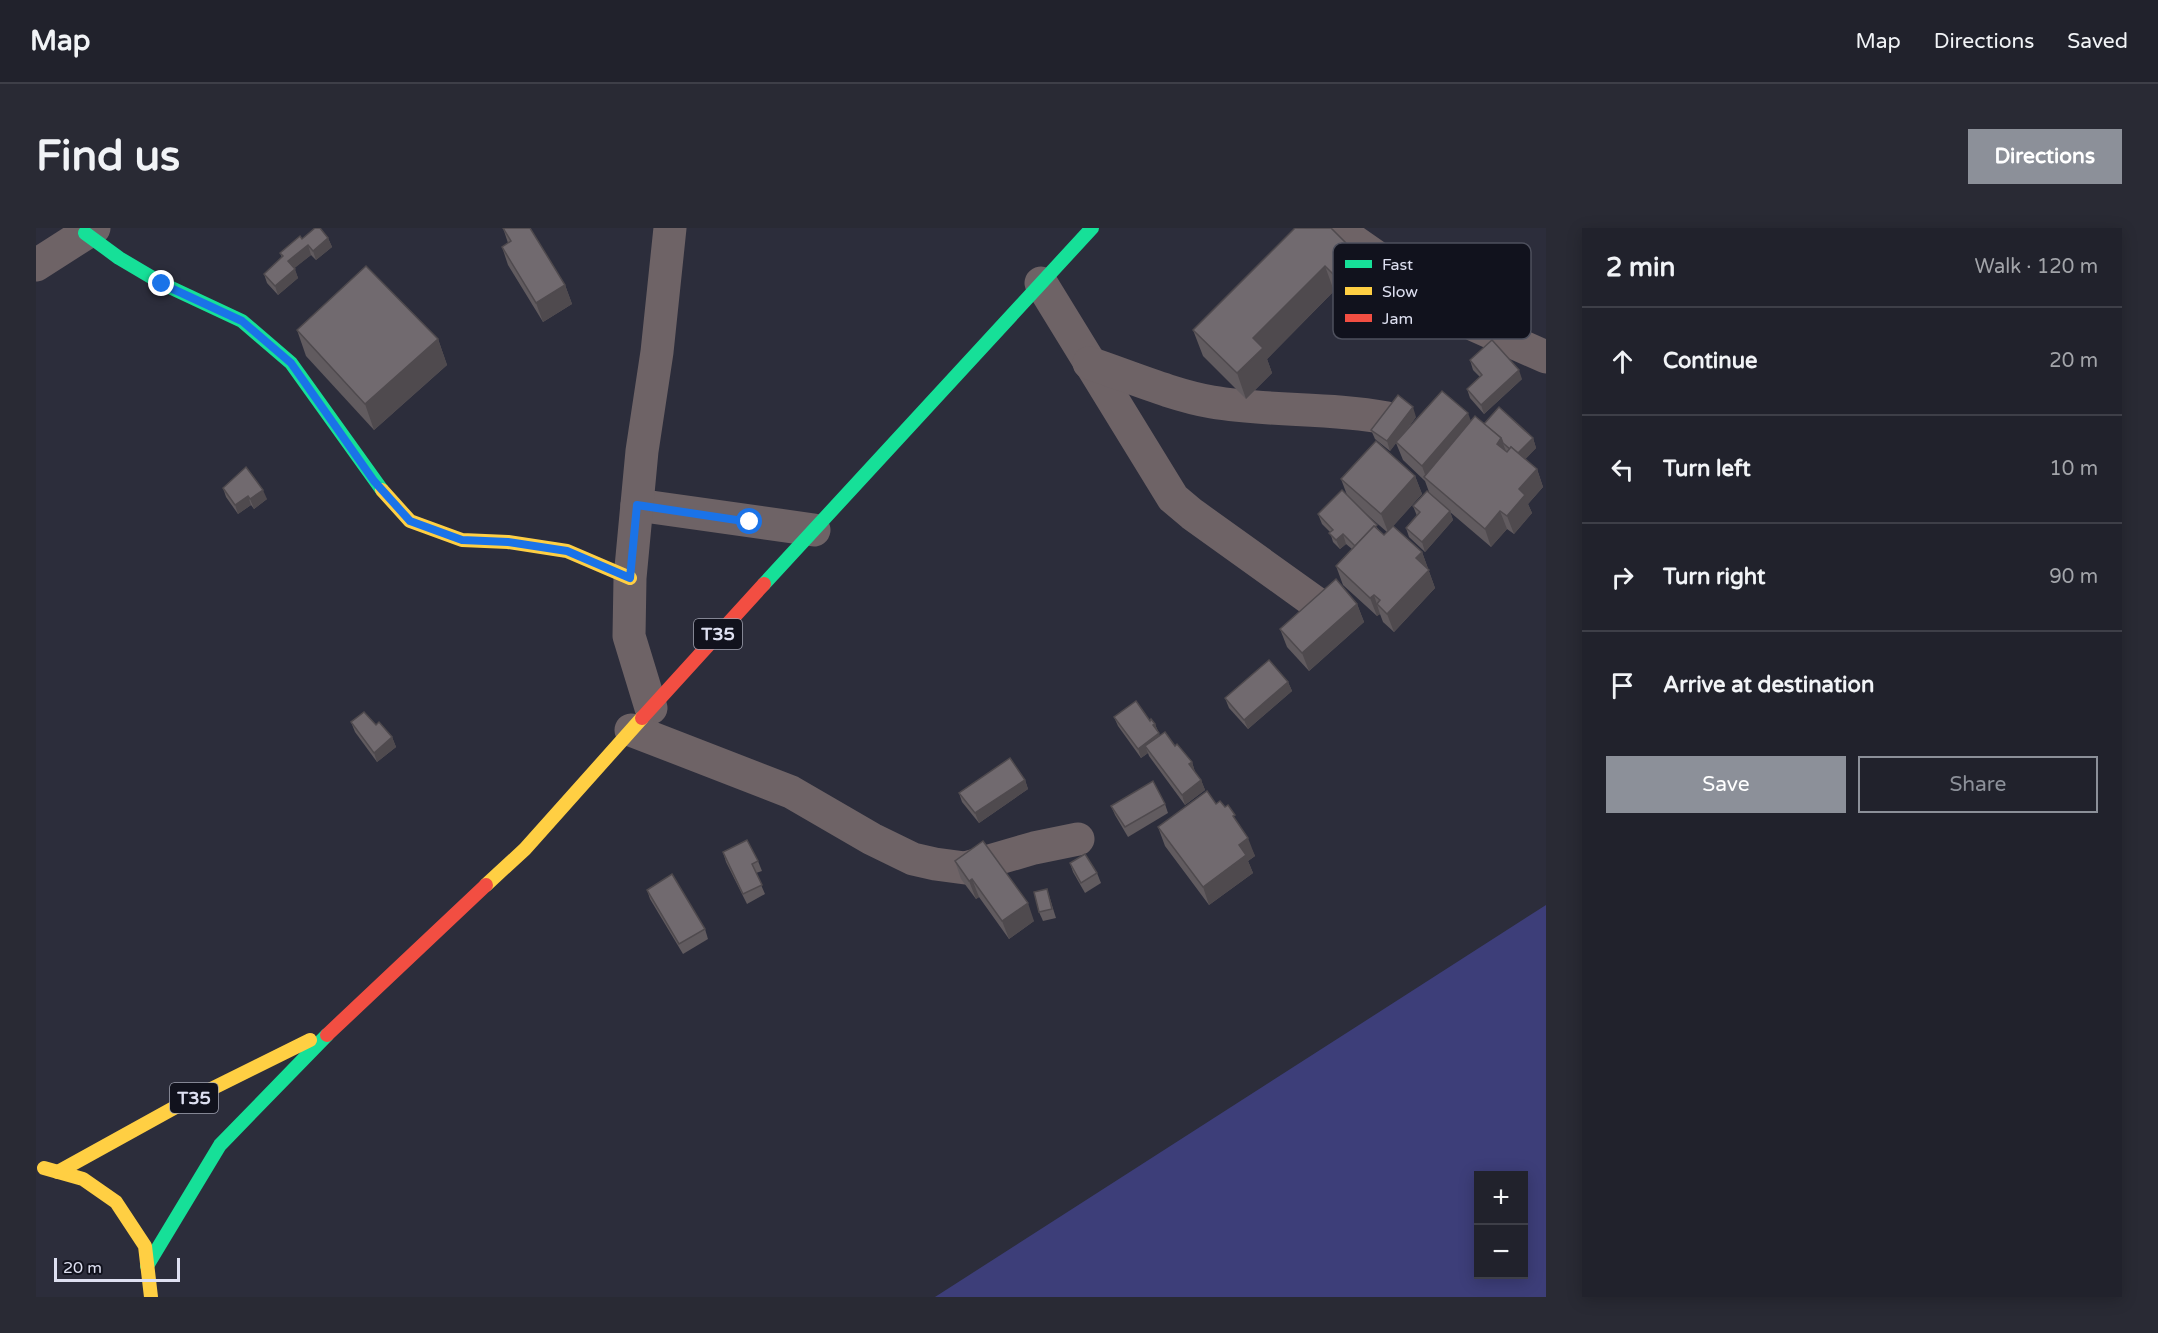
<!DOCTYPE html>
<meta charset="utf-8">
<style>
:root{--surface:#21222c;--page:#292a34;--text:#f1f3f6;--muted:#a2a4a9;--line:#3e3f48;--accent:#8c9099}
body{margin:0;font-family:"Varela Round",sans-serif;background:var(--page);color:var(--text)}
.controls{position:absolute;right:18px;bottom:18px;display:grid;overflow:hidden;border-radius:0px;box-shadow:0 3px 15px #0003}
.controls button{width:54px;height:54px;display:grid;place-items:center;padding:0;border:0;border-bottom:2px solid var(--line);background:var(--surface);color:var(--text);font:30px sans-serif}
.scale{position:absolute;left:18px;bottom:15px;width:126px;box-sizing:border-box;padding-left:6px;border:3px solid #dee0f1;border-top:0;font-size:16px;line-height:21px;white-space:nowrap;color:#dee0f1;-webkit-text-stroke:4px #11121d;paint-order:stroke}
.stop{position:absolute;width:18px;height:18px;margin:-14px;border:4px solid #1a73e8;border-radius:50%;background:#fff}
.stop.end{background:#1a73e8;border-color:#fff;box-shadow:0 2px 6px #0008}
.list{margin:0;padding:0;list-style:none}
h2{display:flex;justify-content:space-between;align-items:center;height:78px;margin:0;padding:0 24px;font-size:26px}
h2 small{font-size:20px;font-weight:400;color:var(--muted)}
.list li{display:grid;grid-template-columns:39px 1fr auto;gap:18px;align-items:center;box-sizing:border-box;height:108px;padding:0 24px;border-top:2px solid var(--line)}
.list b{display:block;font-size:22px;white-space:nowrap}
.list em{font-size:20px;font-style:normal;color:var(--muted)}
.actions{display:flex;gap:12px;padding:18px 24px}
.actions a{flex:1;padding:14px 0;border:2px solid var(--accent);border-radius:0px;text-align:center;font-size:21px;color:var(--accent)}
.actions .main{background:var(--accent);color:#fff}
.icon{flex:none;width:33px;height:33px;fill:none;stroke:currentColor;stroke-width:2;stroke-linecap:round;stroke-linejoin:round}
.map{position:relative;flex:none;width:1510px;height:1069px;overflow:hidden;border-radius:0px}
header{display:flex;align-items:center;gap:36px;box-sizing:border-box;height:84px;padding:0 30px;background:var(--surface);border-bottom:2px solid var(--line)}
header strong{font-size:28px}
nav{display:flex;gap:33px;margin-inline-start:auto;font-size:21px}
.intro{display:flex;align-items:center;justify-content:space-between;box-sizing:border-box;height:144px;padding:0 36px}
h1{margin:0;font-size:42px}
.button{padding:15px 27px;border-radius:0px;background:var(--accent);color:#fff;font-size:21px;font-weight:700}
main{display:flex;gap:36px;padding:0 36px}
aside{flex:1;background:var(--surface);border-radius:0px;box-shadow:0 3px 15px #0003}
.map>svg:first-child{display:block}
.green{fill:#3d3e79;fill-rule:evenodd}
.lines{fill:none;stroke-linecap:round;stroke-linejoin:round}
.street{stroke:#6e6366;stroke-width:33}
.fast{stroke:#16e098;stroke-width:14}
.slow{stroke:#ffcf43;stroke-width:14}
.jam{stroke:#f24e42;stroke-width:14}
.wall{fill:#615b5f;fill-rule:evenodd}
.shaded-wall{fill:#4f4a4e}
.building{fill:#716a6f;stroke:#4f4a4e;stroke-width:1.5}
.route{stroke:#1a73e8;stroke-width:8}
.labels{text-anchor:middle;stroke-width:6;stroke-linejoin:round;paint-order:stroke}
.shield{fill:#11121d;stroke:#a0a2b1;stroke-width:1.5}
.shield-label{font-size:18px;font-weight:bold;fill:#dee0f1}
.key{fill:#11121d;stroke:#4e505d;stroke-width:1.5}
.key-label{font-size:16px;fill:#dee0f1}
</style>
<header>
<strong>Map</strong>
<nav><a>Map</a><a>Directions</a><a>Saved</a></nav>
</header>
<div class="intro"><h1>Find us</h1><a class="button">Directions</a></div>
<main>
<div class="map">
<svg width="1510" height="1069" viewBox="0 0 1510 1069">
<rect width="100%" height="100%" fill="#2c2d3b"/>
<!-- green -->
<path class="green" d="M1510,677V1069H899ZM1442,948H1488V1046H1442Z"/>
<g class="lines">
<!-- street -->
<g class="street">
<polyline points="1299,0 1438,97 1510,129"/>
<polyline points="0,37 58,0"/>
<polyline points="1005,55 1137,270 1156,286 1280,375"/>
<path d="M1053,135C1092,148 1136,167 1176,174C1234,184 1293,179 1351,190"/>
<polyline points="601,277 778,302"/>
<polyline points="615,480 593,408 594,350 606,223 621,124 634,0"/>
<polyline points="595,502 755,564 836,611 877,631 899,636 929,640 998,620 1042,611"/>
</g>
<!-- fast -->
<g class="fast">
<polyline points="49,5 83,30 127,56 206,93 255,135 346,262"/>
<polyline points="728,356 1056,0"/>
<polyline points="111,1038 184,917 291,807"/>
</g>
<!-- slow -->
<g class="slow">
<polyline points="346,262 374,293 426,312 472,314 531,323 594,350"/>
<polyline points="450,657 489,621 606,490"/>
<polyline points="8,940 47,951 80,974 109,1018 115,1069"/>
<polyline points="22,944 145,876 274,812"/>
</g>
<!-- jam -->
<g class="jam">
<polyline points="606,490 728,356"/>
<polyline points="291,807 450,657"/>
</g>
</g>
<!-- wall -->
<g class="wall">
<polygon points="467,0 529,57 536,76 507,94 472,37 466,19 472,15"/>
<polygon points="1259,0 1347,69 1326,90 1298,63 1231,131 1236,145 1210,171 1167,128 1157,102"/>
<polygon points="292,10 296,19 280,32 275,27 258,40 262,50 242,67 231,55 228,46 246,30 244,25 266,11"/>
<polygon points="261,102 402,111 411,137 338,202 270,128"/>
<polygon points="1434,132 1486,151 1448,186 1434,170 1431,161 1444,149 1437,142"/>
<polygon points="1380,189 1367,207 1435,193 1448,196 1497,210 1500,220 1489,231 1501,241 1507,259 1492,276 1496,285 1478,306 1471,301 1455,319 1414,284 1417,292 1389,324 1373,309 1370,300 1381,288 1377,278 1393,264 1389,253 1367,232 1360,215 1354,223 1339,211 1335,202"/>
<path d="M1379,248L1386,266L1357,298L1386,324L1399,360L1358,404L1347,394L1344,386L1341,388L1307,357L1300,338L1316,321L1310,316L1304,321L1297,314L1294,304L1286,296L1282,286L1311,267L1305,251ZM1328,284L1351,304L1348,307L1344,303Z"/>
<polygon points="187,260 231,271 218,281 215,277 202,286 190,269"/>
<polygon points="1321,376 1328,394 1273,443 1251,419 1244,401"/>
<polygon points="1252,454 1256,463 1212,501 1193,480 1189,470"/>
<polygon points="1078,489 1114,493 1119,496 1124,508 1139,518 1156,534 1159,544 1165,552 1169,562 1149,577 1113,528 1112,525 1105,530 1082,498"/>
<polygon points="315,494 340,497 356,509 360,519 341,534 319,504"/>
<polygon points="989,552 992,561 943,595 926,574 923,565"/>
<polygon points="1129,576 1132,585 1092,609 1079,587 1075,578"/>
<polygon points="1180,576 1203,596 1219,628 1212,633 1217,645 1173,677 1129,618 1122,599"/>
<polygon points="687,624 722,633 726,643 720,645 729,666 711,676 690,634"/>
<polygon points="919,633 998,693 973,711 943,669 940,671 925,651"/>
<polygon points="1034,635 1061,645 1065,655 1049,665 1037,644"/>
<polygon points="1011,661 1020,690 1007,693 1003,684"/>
<polygon points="611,662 669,701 672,711 647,726 614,671"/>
</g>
<!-- shaded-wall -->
<g class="shaded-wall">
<polygon points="292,10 296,19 280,32 277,23"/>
<polygon points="272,17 275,27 255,43 252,33"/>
<polygon points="1289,38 1298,63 1231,131 1236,145 1210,171 1201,145 1217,110"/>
<polygon points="259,41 262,50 242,67 239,58"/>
<polygon points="1338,43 1347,69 1326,90 1316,65"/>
<polygon points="529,57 536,76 507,94 500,75"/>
<polygon points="402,111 411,137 338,202 329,176"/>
<polygon points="1483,142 1486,151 1448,186 1445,177"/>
<polygon points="1377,179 1380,189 1354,223 1351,213"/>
<polygon points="1432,185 1439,204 1391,252 1386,238"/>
<polygon points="1465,210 1472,229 1461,216"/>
<polygon points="1497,210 1500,220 1484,237 1480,227"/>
<polygon points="1501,241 1507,259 1492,276 1496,285 1478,306 1471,288 1483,261"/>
<polygon points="1379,248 1386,266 1352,304 1345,286"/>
<polygon points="227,262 231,271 218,281 214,271"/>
<polygon points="212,268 215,277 202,286 199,277"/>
<polygon points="1414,283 1417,292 1389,324 1386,314"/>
<polygon points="1464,283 1471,301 1455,319 1449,301"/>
<polygon points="1307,306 1310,316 1304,321 1300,312"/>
<polygon points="1386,324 1399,360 1358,404 1351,386 1380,330"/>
<polygon points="1338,367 1344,386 1341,388 1334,370"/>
<polygon points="1321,376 1328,394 1273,443 1266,425"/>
<polygon points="1252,454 1256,463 1212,501 1208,492"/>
<polygon points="1119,496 1126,514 1109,518 1112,525 1105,530 1102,521 1117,497"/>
<polygon points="356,509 360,519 341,534 338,525"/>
<polygon points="1156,534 1159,544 1157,546 1153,536"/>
<polygon points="989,552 992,561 943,595 939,585"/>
<polygon points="1165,552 1169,562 1149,577 1146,567"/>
<polygon points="1212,610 1219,628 1212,633 1217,645 1173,677 1167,659 1203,617"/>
<polygon points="936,651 943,669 940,671 933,653"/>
<polygon points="992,675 998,693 973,711 966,693"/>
</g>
<!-- building -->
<g class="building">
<polygon points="279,0 284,0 292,10 277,23 272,17 252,33 259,41 239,58 228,46 247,28 244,25 264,8 266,11"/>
<polygon points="467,0 494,0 529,57 500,75 466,19 475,13"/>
<polygon points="1259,0 1295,0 1338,43 1316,65 1289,38 1217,110 1227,120 1201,145 1157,102"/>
<polygon points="330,38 402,111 329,176 261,102"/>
<polygon points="1456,112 1483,142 1445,177 1431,161 1446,147 1434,132"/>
<polygon points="1406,163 1432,185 1386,238 1360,214"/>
<polygon points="1362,167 1377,179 1351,213 1335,202"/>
<polygon points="1463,179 1497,210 1482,225 1475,219 1474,221 1467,215 1465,210 1448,196"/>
<polygon points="1439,188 1465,210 1461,216 1471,224 1475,219 1501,241 1483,261 1489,267 1471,288 1464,283 1449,301 1388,249"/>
<polygon points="1340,213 1379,248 1345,286 1305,251"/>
<polygon points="210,239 227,262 214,271 212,268 199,277 187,260"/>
<polygon points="1306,262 1341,297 1339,299 1338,298 1319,318 1307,306 1300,312 1293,305 1297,302 1282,286"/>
<polygon points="1391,263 1414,283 1386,314 1370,300 1384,284 1377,278"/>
<polygon points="1338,298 1348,307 1357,298 1386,324 1380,330 1393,342 1351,386 1341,376 1344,372 1338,367 1334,370 1300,338"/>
<polygon points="1300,351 1321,376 1266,425 1244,401"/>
<polygon points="1233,432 1252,454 1208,492 1189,470"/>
<polygon points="1100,473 1114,493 1115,491 1119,496 1117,497 1123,505 1102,521 1078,489"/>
<polygon points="328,484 340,497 343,494 356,509 338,525 315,494"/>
<polygon points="1129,504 1139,518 1141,516 1156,534 1153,536 1165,552 1146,567 1109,518"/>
<polygon points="974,530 989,552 939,585 923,565"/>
<polygon points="1117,553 1129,576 1089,599 1075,578"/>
<polygon points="1171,563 1180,576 1184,573 1189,579 1192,577 1199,587 1197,588 1212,610 1203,617 1210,627 1167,659 1122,599"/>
<polygon points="711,612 722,633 716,636 726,657 707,666 687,624"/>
<polygon points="947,613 992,675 966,693 936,651 933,653 919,633"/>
<polygon points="1049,626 1061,645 1045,655 1034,635"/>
<polygon points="636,646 669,701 643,716 611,662"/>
<polygon points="1011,661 1016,681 1003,684 998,664"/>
</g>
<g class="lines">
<!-- route -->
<polyline class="route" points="126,56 206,93 255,135 338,253 374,293 426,312 472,314 531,323 594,350 601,277 714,294"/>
</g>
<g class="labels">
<!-- shield labels -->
<g class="shield">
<rect x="658" y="391" width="48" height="30" rx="4.5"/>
<rect x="134" y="855" width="48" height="30" rx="4.5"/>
</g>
<g class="shield-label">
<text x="682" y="412">T35</text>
<text x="158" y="876">T35</text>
</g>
</g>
<!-- legend -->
<rect x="1297" y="15" width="198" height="96" rx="9" class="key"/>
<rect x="1309" y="32" width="27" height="8" fill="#16e098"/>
<rect x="1309" y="59" width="27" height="8" fill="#ffcf43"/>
<rect x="1309" y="86" width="27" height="8" fill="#f24e42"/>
<g class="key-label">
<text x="1346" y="42">Fast</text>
<text x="1346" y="69">Slow</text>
<text x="1346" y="96">Jam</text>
</g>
</svg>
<div class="controls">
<button>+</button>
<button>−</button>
</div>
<div class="scale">20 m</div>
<div class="stop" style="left:714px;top:294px"></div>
<div class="stop end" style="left:126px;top:56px"></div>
</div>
<aside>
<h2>2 min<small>Walk · 120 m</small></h2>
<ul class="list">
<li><svg class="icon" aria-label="ahead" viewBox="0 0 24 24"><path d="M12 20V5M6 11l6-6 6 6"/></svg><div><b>Continue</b></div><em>20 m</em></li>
<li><svg class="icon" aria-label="left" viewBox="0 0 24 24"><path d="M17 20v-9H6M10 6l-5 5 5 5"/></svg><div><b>Turn left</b></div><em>10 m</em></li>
<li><svg class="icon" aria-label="right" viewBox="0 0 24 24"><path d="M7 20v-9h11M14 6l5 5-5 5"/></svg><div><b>Turn right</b></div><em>90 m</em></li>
<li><svg class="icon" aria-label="arrive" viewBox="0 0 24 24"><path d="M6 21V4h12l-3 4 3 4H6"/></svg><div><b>Arrive at destination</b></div></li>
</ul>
<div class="actions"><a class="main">Save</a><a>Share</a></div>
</aside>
</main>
